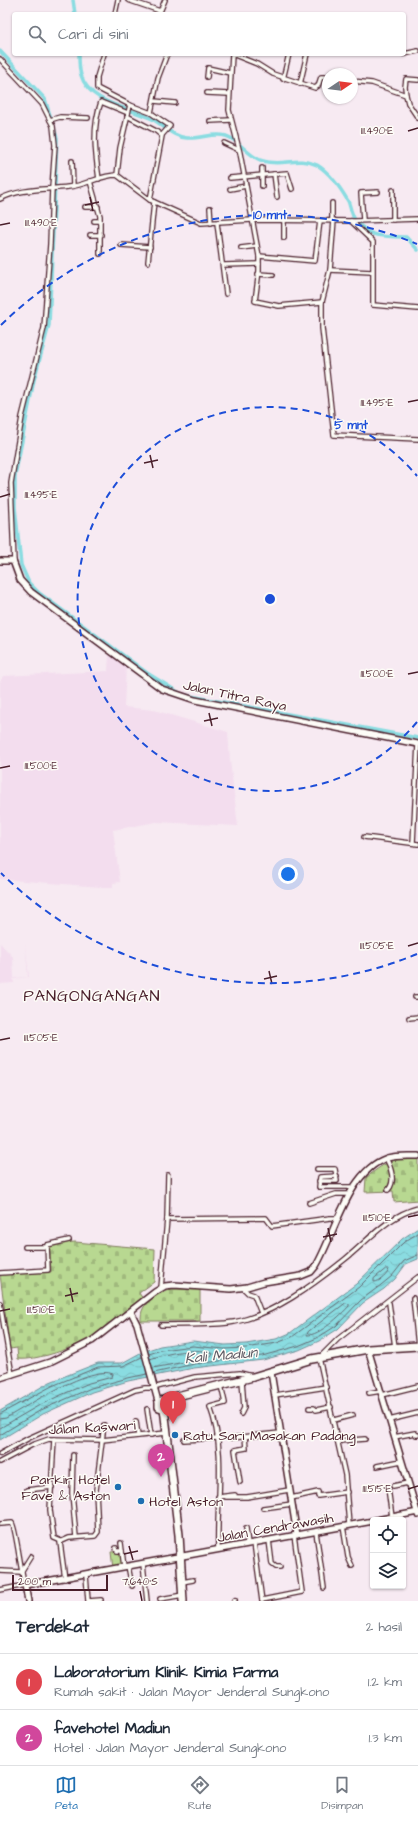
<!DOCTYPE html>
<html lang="id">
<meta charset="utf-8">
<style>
:root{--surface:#fff;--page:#f6f6f7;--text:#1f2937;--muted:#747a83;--line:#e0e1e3;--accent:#1f6fb2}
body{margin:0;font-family:"Architects Daughter",sans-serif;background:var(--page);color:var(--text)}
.controls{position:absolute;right:12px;bottom:12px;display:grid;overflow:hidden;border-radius:4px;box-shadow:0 1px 3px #0004}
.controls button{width:36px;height:36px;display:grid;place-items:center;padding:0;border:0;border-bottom:1px solid var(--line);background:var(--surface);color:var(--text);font:20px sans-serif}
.compass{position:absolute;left:322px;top:68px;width:36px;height:36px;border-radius:50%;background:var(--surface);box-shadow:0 1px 3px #0004;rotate:77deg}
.scale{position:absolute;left:12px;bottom:10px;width:96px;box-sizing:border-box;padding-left:4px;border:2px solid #4a1f2b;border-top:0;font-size:11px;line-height:14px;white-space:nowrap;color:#4a1f2b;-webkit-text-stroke:3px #fdfcf7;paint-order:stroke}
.you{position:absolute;left:288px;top:874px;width:14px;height:14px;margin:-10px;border:3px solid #fff;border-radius:50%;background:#1a73e8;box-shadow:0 0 0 6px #1a73e833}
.badge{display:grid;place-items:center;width:26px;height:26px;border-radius:50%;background:var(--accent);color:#fff;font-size:13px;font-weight:700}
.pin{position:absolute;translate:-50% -33px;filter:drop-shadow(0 1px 2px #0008)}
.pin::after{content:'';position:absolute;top:21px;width:14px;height:12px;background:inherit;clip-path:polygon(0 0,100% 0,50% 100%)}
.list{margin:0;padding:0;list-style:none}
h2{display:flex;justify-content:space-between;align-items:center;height:52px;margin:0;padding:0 16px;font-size:17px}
h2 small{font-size:13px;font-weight:400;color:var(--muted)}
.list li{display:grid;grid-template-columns:26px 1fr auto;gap:12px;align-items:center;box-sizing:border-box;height:56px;padding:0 16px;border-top:1px solid var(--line)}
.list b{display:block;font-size:15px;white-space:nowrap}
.list p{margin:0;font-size:13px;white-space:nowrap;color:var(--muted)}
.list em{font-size:13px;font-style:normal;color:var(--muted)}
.icon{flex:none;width:22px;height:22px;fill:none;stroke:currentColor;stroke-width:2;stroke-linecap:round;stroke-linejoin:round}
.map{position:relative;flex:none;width:418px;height:1601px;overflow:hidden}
.search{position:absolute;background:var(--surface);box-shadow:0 1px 3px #0004;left:12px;right:12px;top:12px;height:44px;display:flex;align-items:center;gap:10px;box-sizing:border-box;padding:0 14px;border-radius:4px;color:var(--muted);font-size:15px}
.sheet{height:164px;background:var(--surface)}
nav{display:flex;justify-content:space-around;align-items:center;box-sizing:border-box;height:56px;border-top:1px solid var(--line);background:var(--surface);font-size:11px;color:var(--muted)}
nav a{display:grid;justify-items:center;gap:2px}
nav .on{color:var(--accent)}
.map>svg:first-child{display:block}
.built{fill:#f3ddee}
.green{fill:#b8d891;stroke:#817c5e}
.cemetery{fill:url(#cemetery-stones);stroke:#817c5e}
.water{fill:url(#water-waves);stroke:#709098}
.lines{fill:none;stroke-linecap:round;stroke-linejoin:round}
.shore{stroke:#646b74;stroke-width:1}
.canal{stroke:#8adce1;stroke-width:3.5}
.street-casing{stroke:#4a1f2b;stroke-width:6}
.secondary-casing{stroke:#4a1f2b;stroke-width:8}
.highway-casing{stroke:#4a1f2b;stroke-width:10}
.street{stroke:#fdfcf7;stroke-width:3.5}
.secondary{stroke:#fdfcf7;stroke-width:5}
.highway{stroke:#fdfcf7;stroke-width:7}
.ticks{fill:none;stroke:#4a1f2b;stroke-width:1.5}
.ring{fill:none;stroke:#1d4ed8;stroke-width:2;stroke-dasharray:7 5}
.poi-dot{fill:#1f6fb2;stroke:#fdfcf7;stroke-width:1.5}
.labels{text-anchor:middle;stroke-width:3;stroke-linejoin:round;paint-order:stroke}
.street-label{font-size:14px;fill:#4a1f2b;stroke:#fdfcf7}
.poi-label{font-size:14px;fill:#4a1f2b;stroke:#fdfcf7;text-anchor:start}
.water-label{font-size:15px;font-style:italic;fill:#5d5862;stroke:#fdfcf7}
.quarter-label{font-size:16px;letter-spacing:1px;fill:#4a1f2b;stroke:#fdfcf7}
.ticks-label{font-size:10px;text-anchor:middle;fill:#4a1f2b;stroke:#fdfcf7;stroke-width:3;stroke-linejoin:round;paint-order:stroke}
.centre{fill:#1d4ed8;stroke:#fdfcf7;stroke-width:2}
.ring-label{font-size:12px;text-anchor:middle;font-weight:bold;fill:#1d4ed8;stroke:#fdfcf7;stroke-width:3;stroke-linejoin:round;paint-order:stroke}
</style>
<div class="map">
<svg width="418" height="1601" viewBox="0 0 418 1601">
<defs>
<pattern id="cemetery-stones" width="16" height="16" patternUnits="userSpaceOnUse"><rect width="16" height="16" fill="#b8d891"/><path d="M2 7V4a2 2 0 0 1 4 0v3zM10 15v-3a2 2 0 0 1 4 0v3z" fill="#a0b97d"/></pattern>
<pattern id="water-waves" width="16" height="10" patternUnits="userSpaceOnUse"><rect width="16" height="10" fill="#8adce1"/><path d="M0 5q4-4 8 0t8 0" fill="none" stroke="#79bcc1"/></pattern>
</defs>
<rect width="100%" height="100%" fill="#f7eaf2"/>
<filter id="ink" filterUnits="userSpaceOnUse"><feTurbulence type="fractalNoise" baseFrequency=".025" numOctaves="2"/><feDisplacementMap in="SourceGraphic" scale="8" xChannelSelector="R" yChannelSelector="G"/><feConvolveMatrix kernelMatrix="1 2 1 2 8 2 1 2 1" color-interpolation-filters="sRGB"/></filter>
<g filter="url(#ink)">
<!-- built -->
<g class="built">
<polygon points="109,654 126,666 124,707 154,710 228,732 230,761 238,826 156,822 113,830 120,882 113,883 113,888 0,879 0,682 3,676 108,671"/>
<polygon points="0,918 25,942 29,977 13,979 14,983 0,984 0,943 13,957 14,978 28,977 25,942"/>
</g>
<!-- green -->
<polygon class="green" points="122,1551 124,1567 113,1569 111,1552"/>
<!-- cemetery -->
<g class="cemetery">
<path d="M414,1158L418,1159V1200L394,1202L393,1191L365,1192L366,1178C384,1163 390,1159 414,1158Z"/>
<path d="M75,1242L155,1249L154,1282L139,1293L143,1299C111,1324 89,1344 48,1355C38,1357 29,1360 18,1359L17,1348L10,1349L0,1275L51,1272L49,1244Z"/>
<path d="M172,1289H200V1321H141C141,1318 141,1314 142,1311C145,1301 162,1291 172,1289Z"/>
</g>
<!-- water -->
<polygon class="water" points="418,1228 418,1259 406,1264 395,1279 384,1289 363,1303 338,1329 319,1341 299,1350 263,1360 194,1368 128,1381 92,1392 43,1414 0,1440 0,1411 50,1382 98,1363 122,1363 142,1352 160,1346 193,1341 225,1345 246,1344 276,1339 290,1333 356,1284 402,1239"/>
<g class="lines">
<!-- shore -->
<g class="shore">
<path d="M386,1269H389C388,1274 380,1282 374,1282V1279Z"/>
<path d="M346,1303L349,1304V1306C341,1315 319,1336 307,1335L308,1332Z"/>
<polyline points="149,1354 161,1350 193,1346 224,1349 246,1348 277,1343 292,1337 359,1287 404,1242 418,1233"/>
<path d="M150,1359C164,1354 200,1346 213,1354L211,1357L153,1368"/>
<polyline points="154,1373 194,1364 262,1356 298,1346 317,1338 336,1326 361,1300 381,1285 392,1276 404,1261 418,1255"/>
<polyline points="0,1414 52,1386 98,1367 123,1366 142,1357"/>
<path d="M0,1419L6,1418C27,1406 92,1364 113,1374L112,1377L89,1383L61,1395L38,1406L0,1428"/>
<polyline points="0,1435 41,1410 91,1388 128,1378 147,1374"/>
</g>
<!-- canal -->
<g class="canal">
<polyline points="73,0 75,14"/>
<polyline points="0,51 45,99 57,138 49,325 34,380 15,476 15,507 21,565 29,583 39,593 147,673 178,692"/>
<path d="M79,54C79,61 79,69 81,75C89,103 127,107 150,118C163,124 172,137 187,138C200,139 214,132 226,136C241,141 248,157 263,161C282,167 297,156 317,165C329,172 341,189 348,201C350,205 350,209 352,213C354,222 364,230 373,234C383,238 395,236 406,237L418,250"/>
<polyline points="185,695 418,738"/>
</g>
<defs>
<g id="street">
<polyline points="128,0 160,11"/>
<polyline points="115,14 118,0"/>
<polyline points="159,14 165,0"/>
<polyline points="104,54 97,77 97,88 130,105 151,113 158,78 167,54"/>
<polyline points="404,54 418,51"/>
<polyline points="0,59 42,104 53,126 55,145 52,188 50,244 44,328 22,417 11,483 14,562"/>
<polyline points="207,77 208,68 230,73"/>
<polyline points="283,79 289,54"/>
<polyline points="352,81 372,83 406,95 408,103 418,118"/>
<polyline points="300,84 307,54"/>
<polyline points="207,93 229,94"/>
<polyline points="406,95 405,87 406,79 418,80"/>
<polyline points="154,101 175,103"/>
<polyline points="151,113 170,126 162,135"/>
<polyline points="127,116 156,131 162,136 150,200"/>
<polyline points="50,120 60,117 88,118"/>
<polyline points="210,121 231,120"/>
<polyline points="224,143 239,150"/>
<polyline points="72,161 73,186"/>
<polyline points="262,168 262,186"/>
<polyline points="274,174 277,197"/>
<polyline points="117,175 120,148 130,105"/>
<polyline points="230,178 287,173 292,189"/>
<path d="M99,179C95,152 92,127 101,102L128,113"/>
<polyline points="90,181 100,216 100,254"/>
<polyline points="230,189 246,186"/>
<polyline points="393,190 393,220"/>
<path d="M0,199C21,188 46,190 68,187C85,186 100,175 117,175L150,200L201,223L252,220L355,221L418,219"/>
<polyline points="85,207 98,207"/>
<polyline points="210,208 211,223"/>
<polyline points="334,220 330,270 322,302 322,328 334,435 418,439"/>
<polyline points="363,220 361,193 378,192"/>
<polyline points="94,221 100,221"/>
<polyline points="332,221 332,203"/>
<polyline points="351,221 373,242 373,305 418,309"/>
<polyline points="217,223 226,294"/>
<polyline points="90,235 101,235"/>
<polyline points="284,238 284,220"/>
<polyline points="121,245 150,247"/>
<polyline points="241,248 257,246"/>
<polyline points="259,256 315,261 320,221"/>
<polyline points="148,262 154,202"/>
<polyline points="224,265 259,264"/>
<polyline points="330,270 372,272"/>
<polyline points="258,274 273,275"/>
<polyline points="322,302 279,306 255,301 259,271 259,256 240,153 229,110 232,54 257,64 273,74 315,88 318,86 321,77 328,77"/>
<polyline points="364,837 418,844"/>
<polyline points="413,843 418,744"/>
<polyline points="415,997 418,997"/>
<polyline points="409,1018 418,1017"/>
<path d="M386,1158C391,1167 396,1182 388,1190"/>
<polyline points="317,1169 335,1169 337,1181 319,1181"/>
<polyline points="337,1176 320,1177 319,1187 354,1187"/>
<polyline points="309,1203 336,1194 350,1194"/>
<polyline points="167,1219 266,1218 272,1226 330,1218 339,1218"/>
<polyline points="25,1247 47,1247"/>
<polyline points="0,1273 48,1270 47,1245 69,1240"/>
<polyline points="161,1288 167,1219 168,1175"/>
<polyline points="243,1288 248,1293 254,1295 261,1313"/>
<polyline points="413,1298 418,1346"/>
<polyline points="0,1303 12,1375"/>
<polyline points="389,1303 395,1347"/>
<path d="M161,1325C185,1324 210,1326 234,1322C273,1315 314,1284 344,1260C368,1241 387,1216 418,1208"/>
<polyline points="369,1393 381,1391"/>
<polyline points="275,1395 326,1387"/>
<polyline points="382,1395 418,1386"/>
<polyline points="309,1408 314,1408 316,1410 331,1407"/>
<polyline points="147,1409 151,1435"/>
<polyline points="241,1414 244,1408 242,1380"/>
<polyline points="334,1420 353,1415"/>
<polyline points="389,1420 418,1413"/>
<polyline points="136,1421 138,1436"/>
<polyline points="394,1437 415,1433 416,1435 418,1435"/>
<polyline points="231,1438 280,1433"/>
<polyline points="54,1439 50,1510 54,1538 61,1541"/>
<polyline points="184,1440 217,1438"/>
<polyline points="339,1441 365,1439"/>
<polyline points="0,1454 29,1438 135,1390 145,1388 153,1388 195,1377 240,1373 252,1376"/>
<polyline points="73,1455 72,1493 76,1537"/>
<polyline points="0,1462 32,1445 49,1439 102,1440 166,1433"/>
<polyline points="377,1466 401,1461"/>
<polyline points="240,1482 235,1450 246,1448 245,1437"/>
<polyline points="393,1486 408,1483"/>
<polyline points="388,1488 392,1517"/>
<polyline points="27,1490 52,1487"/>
<polyline points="218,1497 235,1495"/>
<polyline points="226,1497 247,1497 289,1490"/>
<polyline points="291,1498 318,1492 318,1496 347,1492"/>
<polyline points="263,1508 292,1504"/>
<path d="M0,1524L12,1523C16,1528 21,1574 25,1585L0,1590"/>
<polyline points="349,1525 345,1475 319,1358 338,1339 418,1277"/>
<polyline points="343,1526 348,1557 352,1566"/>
<polyline points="246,1528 248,1544"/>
<polyline points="316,1532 324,1588"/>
<polyline points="269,1540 272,1564 276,1567 280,1567"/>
<polyline points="121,1543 124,1567"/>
<polyline points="254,1543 262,1601"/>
<polyline points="116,1548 117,1551 122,1551"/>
<path d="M218,1549C216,1503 227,1452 210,1407L225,1403L221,1385"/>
<polyline points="143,1564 147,1601"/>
<polyline points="128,1566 132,1586"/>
<polyline points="0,1571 21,1572"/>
<polyline points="21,1572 31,1556"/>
<polyline points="86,1575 88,1601 101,1600"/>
<polyline points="65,1579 60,1542 69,1538 95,1536 98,1532 96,1490 104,1425"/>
<polyline points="182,1582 193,1580"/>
<polyline points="160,1599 183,1595"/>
<polyline points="262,1600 302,1592 294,1535"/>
<polyline points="234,1601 235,1600"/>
</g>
<g id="secondary">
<polyline points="0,561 13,561 20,580 31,592 162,689 195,700 418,744"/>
<polyline points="131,1312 137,1324 159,1405"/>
<polyline points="368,1349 418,1515"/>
<polyline points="271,1372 297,1535"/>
<path d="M0,1378L50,1362L92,1341L155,1292L165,1286L174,1285L231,1289L247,1287L264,1282L301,1276L311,1272L316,1266C335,1234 348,1171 387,1158C397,1155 408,1156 418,1156"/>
<polyline points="376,1520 418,1512"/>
<polyline points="28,1601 25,1585 373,1521"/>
</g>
<g id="highway">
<polyline points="163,1401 165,1405 162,1408 159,1407 159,1402 169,1398 253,1377 312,1359 368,1349 418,1346"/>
<polyline points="164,1408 179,1535 183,1601"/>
</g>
</defs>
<!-- street casing -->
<use href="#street" class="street-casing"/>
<!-- secondary casing -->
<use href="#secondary" class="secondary-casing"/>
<!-- highway casing -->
<use href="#highway" class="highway-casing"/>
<!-- street -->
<use href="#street" class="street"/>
<!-- secondary -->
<use href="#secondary" class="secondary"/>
<!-- highway -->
<use href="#highway" class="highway"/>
</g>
</g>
<!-- ticks -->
<path class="ticks" d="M408,131L418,128M90,197L93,211M85,205L99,202M0,225L10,223M408,402L418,400M150,455L153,468M144,463L158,460M0,497L10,494M408,674L418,672M209,713L212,726M204,721L218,718M0,768L10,766M408,946L418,943M269,971L272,984M264,979L277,976M0,1040L10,1038M408,1217L418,1215M328,1228L331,1242M323,1237L337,1234M70,1288L73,1302M65,1296L78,1293M0,1311L10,1309M408,1489L418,1486M129,1546L133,1560M124,1554L138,1551M140,1591L142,1601"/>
<!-- distance rings -->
<g class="ring">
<path d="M417 722A192 192 0 1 1 417 476"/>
<path d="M417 954A384 384 0 0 1 1 873M1 325A384 384 0 0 1 417 244"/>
</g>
<!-- markers -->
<g class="poi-dot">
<circle cx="175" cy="1435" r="4"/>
<circle cx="118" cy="1487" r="4"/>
<circle cx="141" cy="1501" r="4"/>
</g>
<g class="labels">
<!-- street labels -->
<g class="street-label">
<text transform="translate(235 695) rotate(12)" y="5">Jalan Titra Raya</text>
<text transform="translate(92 1427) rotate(-3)" y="5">Jalan Kaswari</text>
<text transform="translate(275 1527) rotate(-10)" y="5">Jalan Cendrawasih</text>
</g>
<!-- poi labels -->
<g class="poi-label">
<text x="183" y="1440">Ratu Sari Masakan Padang</text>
<text x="110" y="1484" text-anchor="end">Parkir Hotel<tspan x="110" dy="16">Fave &amp; Aston</tspan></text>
<text x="149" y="1506">Hotel Aston</text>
</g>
<!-- water labels -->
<g class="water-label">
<text transform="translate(221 1355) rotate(-5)" y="5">Kali Madiun</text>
</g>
<!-- quarter labels -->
<g class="quarter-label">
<text x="92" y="1001">PANGONGANGAN</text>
</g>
</g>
<g class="ticks-label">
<text x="377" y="134">111.490°E</text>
<text x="41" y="226">111.490°E</text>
<text x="377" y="406">111.495°E</text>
<text x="41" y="498">111.495°E</text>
<text x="377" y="677">111.500°E</text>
<text x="41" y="769">111.500°E</text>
<text x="377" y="949">111.505°E</text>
<text x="41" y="1041">111.505°E</text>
<text x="377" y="1221">111.510°E</text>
<text x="41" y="1313">111.510°E</text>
<text x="377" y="1492">111.515°E</text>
<text x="140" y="1585">7.640°S</text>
</g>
<circle cx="270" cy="599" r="6" class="centre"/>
<g class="ring-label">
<text x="270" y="219">10 mnt</text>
<text x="351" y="429">5 mnt</text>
</g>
</svg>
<div class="controls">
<button><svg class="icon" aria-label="locate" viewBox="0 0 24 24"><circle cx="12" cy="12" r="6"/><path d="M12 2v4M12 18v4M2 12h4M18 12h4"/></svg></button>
<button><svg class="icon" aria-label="layers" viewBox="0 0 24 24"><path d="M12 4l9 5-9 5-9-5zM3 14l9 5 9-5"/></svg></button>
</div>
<svg class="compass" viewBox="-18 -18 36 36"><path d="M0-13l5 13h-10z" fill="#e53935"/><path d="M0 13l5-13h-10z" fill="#747a83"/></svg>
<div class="scale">200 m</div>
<div class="you"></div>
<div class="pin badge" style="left:173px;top:1424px;background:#e0444e">1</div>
<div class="pin badge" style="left:161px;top:1477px;background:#d1479c">2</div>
<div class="search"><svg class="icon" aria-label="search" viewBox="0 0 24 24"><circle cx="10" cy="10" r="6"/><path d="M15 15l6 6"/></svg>Cari di sini</div>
</div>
<section class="sheet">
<h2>Terdekat<small>2 hasil</small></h2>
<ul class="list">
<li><span class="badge" style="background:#e0444e">1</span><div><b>Laboratorium Klinik Kimia Farma</b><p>Rumah sakit · Jalan Mayor Jenderal Sungkono</p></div><em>1.2 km</em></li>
<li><span class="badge" style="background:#d1479c">2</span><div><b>favehotel Madiun</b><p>Hotel · Jalan Mayor Jenderal Sungkono</p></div><em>1.3 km</em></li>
</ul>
</section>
<nav>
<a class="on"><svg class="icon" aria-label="map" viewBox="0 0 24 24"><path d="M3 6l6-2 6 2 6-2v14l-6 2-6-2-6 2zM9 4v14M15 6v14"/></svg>Peta</a>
<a><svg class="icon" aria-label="directions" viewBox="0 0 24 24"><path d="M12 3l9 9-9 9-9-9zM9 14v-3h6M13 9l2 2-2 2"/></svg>Rute</a>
<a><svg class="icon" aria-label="saved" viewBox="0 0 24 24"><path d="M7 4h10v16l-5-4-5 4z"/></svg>Disimpan</a>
</nav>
